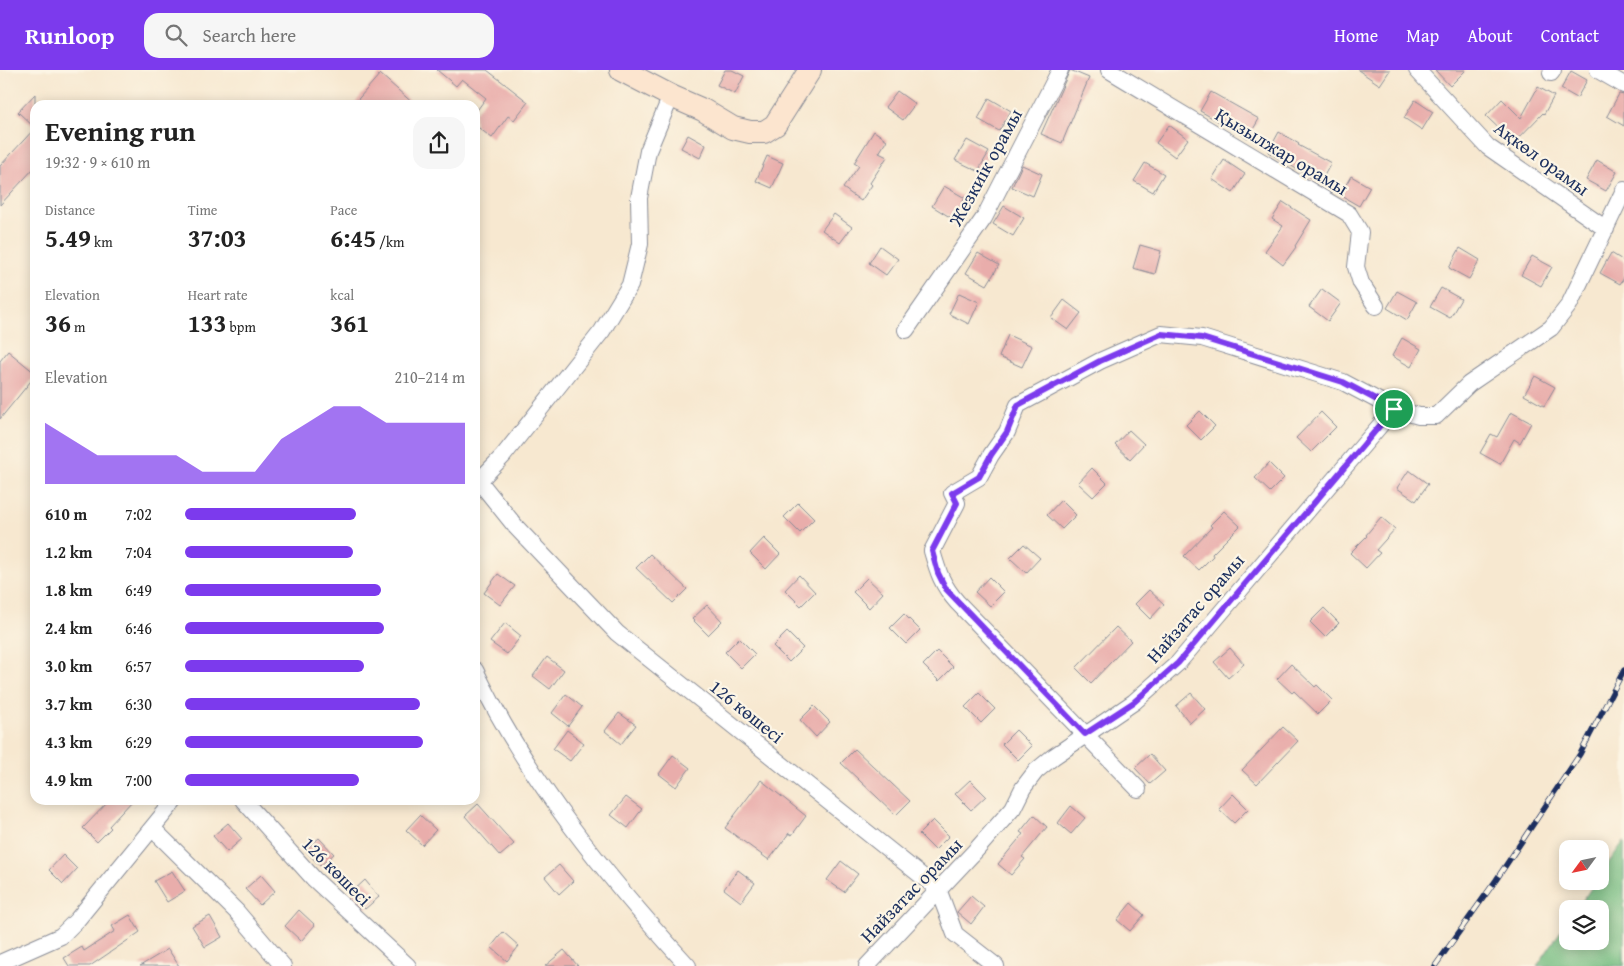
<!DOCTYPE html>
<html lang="en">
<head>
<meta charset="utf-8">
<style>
	body { margin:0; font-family:"Gentium Book Plus",serif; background:#f6f6f6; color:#222; height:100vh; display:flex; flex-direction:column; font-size:19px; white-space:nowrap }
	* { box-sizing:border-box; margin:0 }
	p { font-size:16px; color:#767676 }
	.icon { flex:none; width:28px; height:28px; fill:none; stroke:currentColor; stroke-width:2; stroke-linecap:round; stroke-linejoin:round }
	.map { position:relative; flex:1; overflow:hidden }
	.side { position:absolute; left:30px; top:30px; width:450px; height:705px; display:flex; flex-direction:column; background:#fff; border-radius:15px; box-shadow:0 2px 12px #0003 }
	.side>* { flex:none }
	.needle { width:32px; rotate:237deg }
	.tools { position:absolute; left:1559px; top:770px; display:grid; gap:10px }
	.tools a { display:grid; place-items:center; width:50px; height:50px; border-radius:10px; background:#fff; box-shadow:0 2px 12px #0003; font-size:25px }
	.pin { position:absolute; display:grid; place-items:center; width:42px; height:42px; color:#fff; margin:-21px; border:2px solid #fff; border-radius:50%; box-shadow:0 1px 5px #0007 }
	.round { display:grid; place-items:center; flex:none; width:52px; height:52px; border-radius:15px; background:#f6f6f6 }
	.head { display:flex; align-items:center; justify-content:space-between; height:85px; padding:0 15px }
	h1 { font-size:28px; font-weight:600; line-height:38px }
	.metrics { display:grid; grid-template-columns:repeat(3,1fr); gap:8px; height:85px; padding:5px 15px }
	.metrics div { display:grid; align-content:center }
	.metrics b { font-size:25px; font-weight:600 }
	.metrics small { font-size:14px; font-weight:400 }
	.metrics p { font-size:14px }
	.chart { height:140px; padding:10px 15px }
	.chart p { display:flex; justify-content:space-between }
	.chart svg { width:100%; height:90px; margin-top:5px; fill:#7c3aed; opacity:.7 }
	ul { padding:0 15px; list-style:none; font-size:16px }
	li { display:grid; grid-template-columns:80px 60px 1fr; align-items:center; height:38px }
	li i { height:12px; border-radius:6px; background:#7c3aed }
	header { display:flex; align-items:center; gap:30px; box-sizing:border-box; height:70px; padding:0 25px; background:#7c3aed; color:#fff }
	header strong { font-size:24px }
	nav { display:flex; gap:28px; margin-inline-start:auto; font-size:18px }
	.search { width:350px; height:45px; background:#f6f6f6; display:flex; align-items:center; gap:12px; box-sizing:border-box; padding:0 18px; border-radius:15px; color:#767676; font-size:19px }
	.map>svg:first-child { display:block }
</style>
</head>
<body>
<header>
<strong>Runloop</strong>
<div class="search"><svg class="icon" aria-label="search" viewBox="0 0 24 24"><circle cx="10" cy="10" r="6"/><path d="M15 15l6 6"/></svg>Search here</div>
<nav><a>Home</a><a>Map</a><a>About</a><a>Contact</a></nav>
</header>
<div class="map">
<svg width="1624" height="896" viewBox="0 0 1624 896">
	<rect width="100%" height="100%" fill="#fcf5e5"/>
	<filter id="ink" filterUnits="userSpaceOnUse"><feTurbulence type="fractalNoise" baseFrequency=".02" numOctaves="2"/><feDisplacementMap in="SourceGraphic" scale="10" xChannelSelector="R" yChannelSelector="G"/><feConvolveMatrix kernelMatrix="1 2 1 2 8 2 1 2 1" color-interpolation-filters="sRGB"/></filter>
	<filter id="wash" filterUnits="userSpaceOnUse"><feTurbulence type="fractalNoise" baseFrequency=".0096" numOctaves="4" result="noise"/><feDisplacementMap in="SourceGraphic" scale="20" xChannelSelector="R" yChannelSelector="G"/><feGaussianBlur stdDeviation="1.12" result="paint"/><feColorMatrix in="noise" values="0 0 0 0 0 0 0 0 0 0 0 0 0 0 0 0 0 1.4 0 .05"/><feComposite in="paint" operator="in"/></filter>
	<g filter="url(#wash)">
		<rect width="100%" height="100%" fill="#f7e8d0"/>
		<path fill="#78be83" stroke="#4a7670" d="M1624 771V896H1537L1567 852 1568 871H1600V839H1577L1596 811H1600V805Z"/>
		<g id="blocks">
			<path fill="#e9adab" d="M437 0H487L528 32 514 50 508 46 492 68 475 55V43L486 28 462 9 456 16Z
				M725 0H732L744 6 735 24 717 15Z
				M1070 0 1089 8 1062 73 1041 64Z
				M1358 0H1390L1380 15Z
				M1435 0H1466L1450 16Z
				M1571 1 1587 10 1577 28 1561 19Z
				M380 4 415 35H353Z
				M1538 17 1554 26 1544 44 1543 43 1514 73 1486 46 1502 29 1521 48Z
				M897 21 915 34 903 50 885 37Z
				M1211 22 1259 49 1248 68 1200 41Z
				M35 24V97L0 135V96L35 58 18 42Z
				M1619 24 1624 25V56L1607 46Z
				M989 28 1011 41 999 61 978 49Z
				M1415 30 1433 42 1422 60 1404 48Z
				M1169 55 1188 69 1175 87 1156 73Z
				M874 61 887 70 879 83 887 87 870 113 872 115 861 131 843 118 859 96 854 93Z
				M1279 62 1299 74 1298 75 1331 93 1320 113 1268 82Z
				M688 65 706 75 700 88 681 78Z
				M967 70 989 82 978 101 955 90Z
				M767 86 783 93 772 118 756 111Z
				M1224 90 1245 104 1233 123 1212 109Z
				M1597 90 1617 102 1606 121 1586 110Z
				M1145 93 1164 104 1153 122 1134 111Z
				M1022 95 1042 104 1033 126 1012 117Z
				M1351 106 1370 117 1359 136 1340 125Z
				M944 116 965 128 953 149 932 136Z
				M1283 132 1311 150 1295 176 1296 177 1283 195 1265 181 1283 156 1272 149Z
				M1004 136 1024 148 1013 166 993 154Z
				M834 144 852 157 840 173 822 160Z
				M1140 175 1161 181 1155 204 1133 198Z
				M880 176 898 189 886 205 869 193Z
				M1460 178 1480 190 1469 209 1449 198Z
				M978 183 999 195 987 215 966 203Z
				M1611 183 1624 191V208L1620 214 1600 203Z
				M1532 186 1552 197 1541 216 1521 205Z
				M1441 218 1461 229 1450 248 1430 237Z
				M1322 219 1341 233 1328 251 1309 237Z
				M1397 221 1417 232 1407 250 1387 238Z
				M959 223 979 232 969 254 949 244Z
				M1064 230 1081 243 1068 260 1051 248Z
				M1008 265 1032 276 1022 297 999 287Z
				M1402 268 1421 279 1411 297 1392 286Z
				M8 281 35 303V306L0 349V291Z
				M1535 306 1555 317 1544 336 1524 325Z
				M1200 341 1215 356 1201 370 1186 355Z
				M1321 342 1336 357 1311 382 1296 368Z
				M1511 342 1531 353 1520 373 1514 369 1500 394 1480 383 1491 364 1497 367Z
				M1129 360 1144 374 1130 389 1115 375Z
				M1269 393 1284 408 1270 422 1255 408Z
				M1092 398 1107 413 1093 427 1078 413Z
				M1409 400 1428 414 1416 431 1397 418Z
				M1061 430 1076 445 1062 459 1047 445Z
				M798 433 814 449 800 463 784 447Z
				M1224 441 1240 456 1212 484 1213 486 1199 500 1184 486 1212 457 1210 455Z
				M1381 447 1395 459 1376 480 1380 483 1366 498 1350 483 1367 466 1366 465Z
				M764 468 780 484 766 499 750 483Z
				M1024 474 1040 488 1026 503 1010 488Z
				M650 484 687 519 673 533 636 498Z
				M498 504 515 516 500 535 484 523Z
				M799 505 815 522 801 536 785 520Z
				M989 507 1004 522 990 536 975 522Z
				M867 508 883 523 869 538 853 522Z
				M1149 520 1164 534 1150 549 1135 534Z
				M707 535 722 551 708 565 692 549Z
				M1324 538 1339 553 1325 567 1310 552Z
				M904 544 920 560 906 574 890 558Z
				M505 553 521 566 507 584 490 572Z
				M1116 557 1131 571 1091 613 1076 598Z
				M787 562 803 578 789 592 773 576Z
				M739 568 755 584 741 598 725 582Z
				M1230 578 1244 594 1228 608 1214 592Z
				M937 581 953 597 939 611 923 595Z
				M547 587 564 600 550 619 533 606Z
				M1291 594 1315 617 1317 615 1332 630 1318 644 1294 621 1292 623 1277 609Z
				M979 623 995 639 981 653 965 637Z
				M1191 623 1205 639 1190 653 1176 636Z
				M566 624 582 637 568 656 552 643Z
				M814 636 830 652 816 667 800 650Z
				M619 643 636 655 621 674 605 661Z
				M1283 657 1298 671 1257 714 1242 700Z
				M567 660 584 673 570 691 553 679Z
				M1016 660 1032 676 1018 690 1002 674Z
				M855 679 910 731 896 745 841 693Z
				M1150 684 1165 701 1150 714 1135 698Z
				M673 685 690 698 676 717 659 704Z
				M761 710 806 746 792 765 789 763 769 790 725 758Z
				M970 710 986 726 971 740 955 724Z
				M1233 724 1248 739 1234 753 1219 739Z
				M626 727 642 739 628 758 611 745Z
				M110 730H133L109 756 111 758 97 772 83 758Z
				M478 734 514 774 500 786 465 746Z
				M1071 736 1085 748 1071 764 1058 753Z
				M420 745 436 760 422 775 406 760Z
				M1034 745 1047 757 1022 787 1025 789 1011 805 998 794 1023 764 1020 762Z
				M933 750 949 766 935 780 919 764Z
				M228 753 242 769 227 782 213 766Z
				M319 768 334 784 320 796 305 780Z
				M63 785 77 799 63 814 49 800Z
				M841 791 858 804 844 822 827 810Z
				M559 795 573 811 559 824 545 807Z
				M738 800 755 813 741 832 724 819Z
				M172 801 185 821 167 832 154 811Z
				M261 805 275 821 260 835 245 819Z
				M365 810 379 827 365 839 351 823Z
				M971 826 984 837 971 854 957 842Z
				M1131 833 1144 845 1130 861 1117 850Z
				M299 840 315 855 301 871 285 856Z
				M130 845 140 862 90 896H69L64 888 82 877 84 881 115 861 112 856Z
				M210 846 222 867 205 877 192 856Z
				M503 862 519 876 507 891 491 877Z
				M168 879 179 896H140Z
				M564 880 578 896H545Z"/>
		</g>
	</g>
	<g filter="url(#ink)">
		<use href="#blocks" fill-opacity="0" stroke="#898c97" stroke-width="1"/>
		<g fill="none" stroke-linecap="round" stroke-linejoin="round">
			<defs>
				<path id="minor" d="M1109 0 1349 144 1360 162 1356 197 1361 213 1376 236
					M1417 0 1488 77 1606 159
					M1598 0 1624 15
					M1551 3 1553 0
					M906 260 984 148 1060 0
					M479 411 503 386 602 261 630 215 640 174 639 128 648 81 671 26
					M475 414 479 411 516 457 617 563 938 819 955 864 996 896
					M475 600C528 710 606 806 688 896
					M1138 719 957 532C942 515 938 502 932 481L957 433 952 423 979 407 991 385 1007 362 1018 335 1100 291 1161 264 1202 268 1343 312 1394 339 1419 346H1436L1469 314 1551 258 1569 235 1624 120
					M243 730 314 809 408 896
					M152 758 237 842 283 896
					M0 893 61 866 77 850 175 730
					M867 896 977 779 1013 738 1023 718 1036 701 1053 687 1134 632 1178 593 1394 339"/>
				<path id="secondary" d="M621 0 671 26 703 40 733 58 750 62H764L775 55 810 0"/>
			</defs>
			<use href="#minor" stroke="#898c97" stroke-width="18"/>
			<use href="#secondary" stroke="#898c97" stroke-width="24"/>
			<use href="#minor" stroke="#fff" stroke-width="16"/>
			<use href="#secondary" stroke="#fce5cf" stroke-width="22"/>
			<defs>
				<path id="rail" d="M1435 896 1496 810 1580 684 1624 600"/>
			</defs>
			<use href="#rail" stroke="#1b2f5e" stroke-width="5.5"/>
			<use href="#rail" stroke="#fcf5e5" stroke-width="4" stroke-dasharray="11" stroke-linecap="butt"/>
		</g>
	</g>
	<g fill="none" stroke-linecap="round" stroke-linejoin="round" filter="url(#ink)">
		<defs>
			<path id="route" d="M1161 264 1202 268 1343 312 1394 339 1178 593 1134 632 1085 664 946 519 938 503 932 481 957 433 952 423 979 407 991 385 1007 362 1018 335 1100 291Z"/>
		</defs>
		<use href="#route" stroke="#fff" stroke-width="10"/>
		<use href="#route" stroke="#7c3aed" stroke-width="6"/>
	</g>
	<g text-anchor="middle" stroke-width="4.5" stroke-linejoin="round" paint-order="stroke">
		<g font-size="19" fill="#1b2f5e" stroke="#fcf5e5">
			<text transform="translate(1282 81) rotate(31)" y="7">Қызылжар орамы</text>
			<text transform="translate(1542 88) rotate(36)" y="7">Ақкөл орамы</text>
			<text transform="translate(985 97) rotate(-61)" y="7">Жезкиік орамы</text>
			<text transform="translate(1195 538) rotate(-49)" y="7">Найзатас орамы</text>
			<text transform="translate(747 641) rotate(39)" y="7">126 көшесі</text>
			<text transform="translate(337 801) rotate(45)" y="7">126 көшесі</text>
			<text transform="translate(911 820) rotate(-46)" y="7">Найзатас орамы</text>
		</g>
	</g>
</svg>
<div class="tools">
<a><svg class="needle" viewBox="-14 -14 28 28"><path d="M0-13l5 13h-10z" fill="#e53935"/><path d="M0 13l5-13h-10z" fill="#767676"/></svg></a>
<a><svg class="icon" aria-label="layers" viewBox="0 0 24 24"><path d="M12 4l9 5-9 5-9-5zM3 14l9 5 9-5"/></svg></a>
</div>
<div class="pin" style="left:1394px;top:339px;background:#1e9e55"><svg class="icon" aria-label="arrive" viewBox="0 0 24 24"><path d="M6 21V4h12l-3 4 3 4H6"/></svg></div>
<section class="side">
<div class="head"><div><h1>Evening run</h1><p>19:32 · 9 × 610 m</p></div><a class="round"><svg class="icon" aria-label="share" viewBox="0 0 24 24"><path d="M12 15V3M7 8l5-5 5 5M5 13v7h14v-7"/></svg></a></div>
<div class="metrics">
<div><p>Distance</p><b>5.49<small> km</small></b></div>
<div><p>Time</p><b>37:03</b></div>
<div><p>Pace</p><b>6:45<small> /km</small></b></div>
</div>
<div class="metrics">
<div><p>Elevation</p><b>36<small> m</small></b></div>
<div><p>Heart rate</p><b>133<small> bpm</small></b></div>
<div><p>kcal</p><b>361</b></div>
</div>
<div class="chart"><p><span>Elevation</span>210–214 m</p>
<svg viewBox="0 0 160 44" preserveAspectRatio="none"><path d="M0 44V14L10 22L20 30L30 30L40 30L50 30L60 38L70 38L80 38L90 22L100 14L110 6L120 6L130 14L140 14L150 14L160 14V44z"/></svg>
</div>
<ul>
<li><b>610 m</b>7:02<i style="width:61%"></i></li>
<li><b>1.2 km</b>7:04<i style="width:60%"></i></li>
<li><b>1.8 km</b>6:49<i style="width:70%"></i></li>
<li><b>2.4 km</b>6:46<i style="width:71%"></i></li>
<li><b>3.0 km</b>6:57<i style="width:64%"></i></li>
<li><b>3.7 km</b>6:30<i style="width:84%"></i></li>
<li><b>4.3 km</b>6:29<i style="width:85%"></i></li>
<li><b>4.9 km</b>7:00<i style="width:62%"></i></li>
</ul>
</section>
</div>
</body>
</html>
